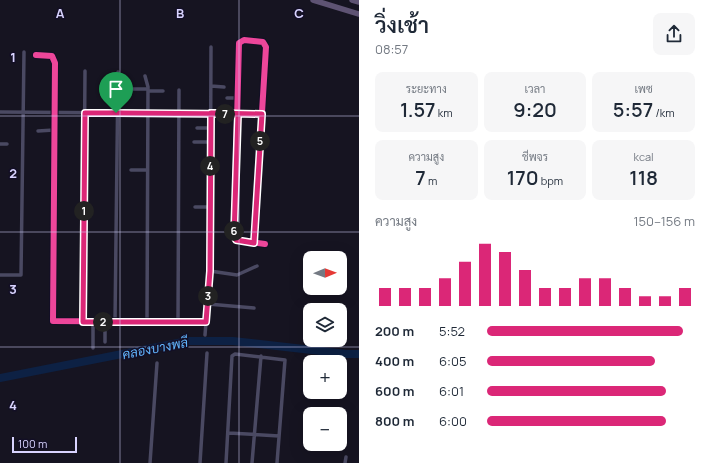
<!DOCTYPE html>
<html lang="th">
<head>
<meta charset="utf-8">
<style>
	body { margin:0; font-family:Manrope,Sarabun,sans-serif; background:#f6f6f7; color:#1f2937; height:100vh; display:flex; flex-direction:column; font-size:15px; white-space:nowrap }
	* { box-sizing:border-box; margin:0 }
	p { font-size:13px; color:#747a83 }
	.icon { flex:none; width:22px; height:22px; fill:none; stroke:currentColor; stroke-width:2; stroke-linecap:round; stroke-linejoin:round }
	.map { position:relative; flex:1; overflow:hidden }
	.side { display:flex; flex-direction:column; background:#fff; width:352px }
	.side>* { flex:none }
	.needle { width:26px; rotate:89deg }
	.controls { position:absolute; left:303px; top:251px; display:grid; gap:8px }
	.controls a { display:grid; place-items:center; width:44px; height:44px; border-radius:8px; background:#fff; box-shadow:0 4px 16px #0002; font-size:20px }
	.scale { position:absolute; left:12px; bottom:10px; width:65px; box-sizing:border-box; padding-left:4px; border:2px solid #d9d4ff; border-top:0; font-size:11px; line-height:14px; white-space:nowrap; color:#d9d4ff; -webkit-text-stroke:3px #130f26; paint-order:stroke }
	.pin { position:absolute; display:grid; place-items:center; width:34px; height:34px; color:#fff; margin:-41px -17px; border-radius:50% 50% 50% 0; rotate:-45deg; box-shadow:0 0 4px #0007 }
	.pin .icon { rotate:45deg }
	.km { position:absolute; width:20px; height:20px; margin:-10px; border-radius:50%; background:#222; color:#fff; font-size:11px; line-height:20px; text-align:center }
	.round { display:grid; place-items:center; flex:none; width:42px; height:42px; border-radius:8px; background:#f6f6f7 }
	.summary { display:flex; align-items:center; justify-content:space-between; height:68px; padding:0 16px }
	h1 { font-size:22px; font-weight:600; line-height:30px }
	.figures { display:grid; grid-template-columns:repeat(3,1fr); gap:6px; height:68px; padding:4px 16px }
	.figures div { display:grid; align-content:center; border-radius:8px; background:#f6f6f7; text-align:center }
	.figures b { font-size:20px; font-weight:600 }
	.figures small { font-size:11px; font-weight:400 }
	.figures p { font-size:11px }
	.chart { height:112px; padding:8px 16px }
	.chart p { display:flex; justify-content:space-between }
	.chart svg { width:100%; height:72px; margin-top:4px; stroke:#db2777; stroke-width:6 }
	ul { padding:0 16px; list-style:none; font-size:13px }
	li { display:grid; grid-template-columns:64px 48px 1fr; align-items:center; height:30px }
	li i { height:10px; border-radius:5px; background:#db2777 }
	main { display:flex; flex:1; min-height:0 }
	.map>svg:first-child { display:block }
</style>
</head>
<body>
<main>
<div class="map">
<svg width="359" height="463" viewBox="0 0 359 463">
	<rect width="100%" height="100%" fill="#161421"/>
	<g fill="none" stroke-linecap="round" stroke-linejoin="round">
		<path stroke="#0d2144" stroke-width="8" d="M0 378 188 341H233L347 354H359"/>
		<path stroke="#4a4962" stroke-width="3.5" d="M36 55 52 56 55 63 53 321 206 322
			M145 76 148 87 147 322
			M211 86 224 87
			M133 89H148
			M148 91H163
			M227 98H238
			M0 112 262 114
			M197 128H211
			M38 131 54 130
			M194 142H210
			M0 144H7
			M131 170H147
			M195 207H210
			M254 243 266 47 263 42 244 40 239 43 234 236 236 240 265 244
			M210 271 237 275 257 266
			M0 275H21L24 52
			M208 304 254 308
			M83 322 85 71
			M115 322 118 72
			M178 322 179 90
			M205 335 210 271 211 47
			M105 342V322
			M93 348V322
			M229 433 279 436
			M150 463 157 363
			M200 463 207 353
			M226 463 232 356 235 354 285 360 277 463
			M252 463 261 356
			M345 463 346 457"/>
		<path stroke="#5e5373" stroke-width="5.5" d="M313 0 359 14
			M352 0 359 2"/>
		<defs>
			<path id="cycleway" d="M36 55 52 56 55 63 53 321 206 322
				M254 243 266 47 263 42 244 40 239 43 234 236 236 240 265 244"/>
		</defs>
		<use href="#cycleway" stroke="#130f26" stroke-width="8"/>
		<use href="#cycleway" stroke="#ed469a" stroke-width="6"/>
	</g>
	<g fill="none" stroke-linecap="round" stroke-linejoin="round">
		<defs>
			<path id="route" d="M116 113H85L83 322H206L210 271 211 113 262 114 254 243 236 240 234 236 238 114 116 113"/>
		</defs>
		<use href="#route" stroke="#fff" stroke-width="8"/>
		<use href="#route" stroke="#db2777" stroke-width="5"/>
	</g>
	<path fill="none" stroke="#d9d4ff" stroke-width="1" stroke-opacity="0.55" d="M120 0V463M239 0V463M0 116H359M0 232H359M0 347H359"/>
	<g text-anchor="middle" stroke-width="3" stroke-linejoin="round" paint-order="stroke">
		<g font-size="13" font-style="italic" fill="#62b6ff" stroke="#130f26">
			<text transform="translate(155 348) rotate(-11)" y="5">คลองบางพลี</text>
		</g>
	</g>
	<g font-size="13" text-anchor="middle" font-weight="bold" fill="#d9d4ff" stroke="#130f26" stroke-width="3" stroke-linejoin="round" paint-order="stroke">
		<text x="60" y="18">A</text>
		<text x="180" y="18">B</text>
		<text x="299" y="18">C</text>
		<text x="13" y="62">1</text>
		<text x="13" y="178">2</text>
		<text x="13" y="294">3</text>
		<text x="13" y="410">4</text>
	</g>
</svg>
<div class="controls">
<a><svg class="needle" viewBox="-14 -14 28 28"><path d="M0-13l5 13h-10z" fill="#e53935"/><path d="M0 13l5-13h-10z" fill="#747a83"/></svg></a>
<a><svg class="icon" aria-label="layers" viewBox="0 0 24 24"><path d="M12 4l9 5-9 5-9-5zM3 14l9 5 9-5"/></svg></a>
<a>+</a>
<a>−</a>
</div>
<div class="scale">100 m</div>
<div class="pin" style="left:116px;top:113px;background:#1e9e55"><svg class="icon" aria-label="arrive" viewBox="0 0 24 24"><path d="M6 21V4h12l-3 4 3 4H6"/></svg></div>
<b class="km" style="left:84px;top:211px">1</b>
<b class="km" style="left:103px;top:322px">2</b>
<b class="km" style="left:208px;top:296px">3</b>
<b class="km" style="left:210px;top:166px">4</b>
<b class="km" style="left:260px;top:141px">5</b>
<b class="km" style="left:234px;top:231px">6</b>
<b class="km" style="left:225px;top:114px">7</b>
</div>
<section class="side">
<div class="summary"><div><h1>วิ่งเช้า</h1><p>08:57</p></div><a class="round"><svg class="icon" aria-label="share" viewBox="0 0 24 24"><path d="M12 15V3M7 8l5-5 5 5M5 13v7h14v-7"/></svg></a></div>
<div class="figures">
<div><p>ระยะทาง</p><b>1.57<small> km</small></b></div>
<div><p>เวลา</p><b>9:20</b></div>
<div><p>เพซ</p><b>5:57<small> /km</small></b></div>
</div>
<div class="figures">
<div><p>ความสูง</p><b>7<small> m</small></b></div>
<div><p>ชีพจร</p><b>170<small> bpm</small></b></div>
<div><p>kcal</p><b>118</b></div>
</div>
<div class="chart"><p><span>ความสูง</span>150–156 m</p>
<svg viewBox="0 0 160 44" preserveAspectRatio="none"><path d="M5 44V33M15 44V33M25 44V33M35 44V27M45 44V17M55 44V6M65 44V11M75 44V22M85 44V33M95 44V33M105 44V27M115 44V27M125 44V33M135 44V38M145 44V38M155 44V33"/></svg>
</div>
<ul>
<li><b>200 m</b>5:52<i style="width:94%"></i></li>
<li><b>400 m</b>6:05<i style="width:81%"></i></li>
<li><b>600 m</b>6:01<i style="width:86%"></i></li>
<li><b>800 m</b>6:00<i style="width:86%"></i></li>
</ul>
</section>
</main>
</body>
</html>
